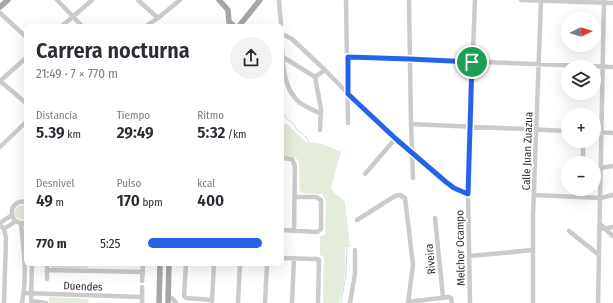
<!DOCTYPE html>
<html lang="es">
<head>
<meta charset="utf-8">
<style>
	body { margin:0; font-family:"Fira Sans Condensed",sans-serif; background:#f2f2f3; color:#2b2b33; height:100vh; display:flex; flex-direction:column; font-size:15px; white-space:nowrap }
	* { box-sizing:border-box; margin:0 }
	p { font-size:13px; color:#7c7c81 }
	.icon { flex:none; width:22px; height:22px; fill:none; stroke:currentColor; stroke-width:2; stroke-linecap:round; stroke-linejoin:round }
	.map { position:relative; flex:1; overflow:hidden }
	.drawer { position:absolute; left:24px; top:24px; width:260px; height:242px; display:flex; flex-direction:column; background:#fff; border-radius:6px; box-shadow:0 4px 16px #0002 }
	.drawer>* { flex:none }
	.needle { width:26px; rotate:85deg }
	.fabs { position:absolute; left:561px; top:12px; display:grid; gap:8px }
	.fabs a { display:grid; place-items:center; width:40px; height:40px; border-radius:50%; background:#fff; box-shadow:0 4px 16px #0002; font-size:20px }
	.pin { position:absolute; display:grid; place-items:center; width:34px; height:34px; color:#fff; margin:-17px; border:2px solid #fff; border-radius:50%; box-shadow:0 1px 4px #0007 }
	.round { display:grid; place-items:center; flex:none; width:42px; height:42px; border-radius:21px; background:#f2f2f3 }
	.summary { display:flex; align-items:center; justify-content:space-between; height:68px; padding:0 12px }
	h1 { font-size:22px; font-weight:600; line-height:30px }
	.stats { display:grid; grid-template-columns:repeat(3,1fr); gap:6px; height:68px; padding:4px 12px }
	.stats div { display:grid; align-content:center }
	.stats b { font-size:17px; font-weight:600 }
	.stats small { font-size:11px; font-weight:400 }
	.stats p { font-size:11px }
	ul { padding:0 12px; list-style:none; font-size:13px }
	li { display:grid; grid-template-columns:64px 48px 1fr; align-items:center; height:30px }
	li i { height:10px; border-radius:5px; background:#2563eb }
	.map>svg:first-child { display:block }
</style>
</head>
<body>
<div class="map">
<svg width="613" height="303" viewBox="0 0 613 303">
	<rect width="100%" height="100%" fill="#fff"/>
	<path fill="#e4ecdc" d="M287 124 306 142 323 144 341 152 331 187C333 195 341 195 345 202L350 247H345C346 266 345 285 339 303H323L324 260 323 256 320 255V236L325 235 326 201 322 194 303 193 300 191 299 165 298 160 292 156H282V125Z
		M23 205 26 206V219L23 220 16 217 14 212 18 206Z
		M51 264H88V268H51Z
		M49 297 89 299 88 303H49Z"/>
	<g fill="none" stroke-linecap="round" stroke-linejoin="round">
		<path stroke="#c9dceb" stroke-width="1" d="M282 111 287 119 292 122 297 130 306 137 309 142
			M341 303 346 275 347 247"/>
		<path stroke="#cbcbcb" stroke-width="4.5" d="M57 0 82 26
			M138 0 158 18
			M279 0 281 26
			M346 0 348 123
			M409 0 411 124 413 178
			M521 0 613 3
			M0 13 26 37
			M62 26 92 0
			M146 26 158 18 180 0
			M282 34 292 39 325 70 364 110 446 182 454 188 468 194
			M282 46C283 65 283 88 299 102 305 107 314 110 321 114
			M283 57 315 77 325 70
			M348 57 613 67
			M315 77 321 109 320 130
			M0 81 26 58
			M0 81 26 103
			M411 124 568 131
			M594 132 613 133
			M583 141V161
			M0 147 26 122
			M282 158 292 159 295 166 294 230
			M601 168 613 166
			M365 174 395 139
			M534 195 601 198 613 195
			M26 202C8 198 6 226 26 223
			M435 218 443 297
			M357 220 395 196 400 195 405 198 413 265 408 303
			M0 223 12 215
			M21 224C24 250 27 277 22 303
			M600 224 613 236
			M0 225 4 229 6 238 4 303
			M4 229 16 221
			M604 229 613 227
			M282 230 317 232 321 229V200L316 197H295
			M569 231 599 255
			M470 256 533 250
			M282 258 316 259 319 260 318 303
			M186 264 184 296 186 298 212 300
			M47 270 143 272
			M47 279V264
			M142 281 143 264
			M24 293 142 297
			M168 298H172L176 303
			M31 301 46 303
			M212 301 214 264
			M408 302 449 297 451 298 452 303
			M31 303 32 264
			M142 303V287
			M238 303 240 264
			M265 303 267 264
			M292 303 294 258
			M350 303 355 274V250
			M470 303 468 194 470 126 475 0
			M533 303V215L541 0
			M598 303 604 0"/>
		<path stroke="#a6a6a6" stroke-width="5.5" d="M219 0 228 10 229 22
			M0 7 8 0
			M229 22 234 26
			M239 26 260 0
			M159 303 160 264
			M168 303 169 264"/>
	</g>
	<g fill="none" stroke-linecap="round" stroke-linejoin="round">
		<defs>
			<path id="route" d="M348 57 409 59 472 62 468 194 454 188 446 182 396 139 348 94Z"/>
		</defs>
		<use href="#route" stroke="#fff" stroke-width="8"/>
		<use href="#route" stroke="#2563eb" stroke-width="5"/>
	</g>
	<g text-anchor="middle" stroke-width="4" stroke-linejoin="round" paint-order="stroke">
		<g font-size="11" fill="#2e2e2e" stroke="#fff">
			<text transform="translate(527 151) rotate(-88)" y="4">Calle Juan Zuazua</text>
			<text transform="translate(460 248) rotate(-91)" y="4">Melchor Ocampo</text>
			<text transform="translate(430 259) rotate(-95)" y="4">Riveira</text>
			<text transform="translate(83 286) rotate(2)" y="4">Duendes</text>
		</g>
	</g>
</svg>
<div class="fabs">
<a><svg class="needle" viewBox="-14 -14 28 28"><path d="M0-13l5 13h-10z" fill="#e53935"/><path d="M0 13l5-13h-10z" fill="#7c7c81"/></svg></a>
<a><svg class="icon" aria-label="layers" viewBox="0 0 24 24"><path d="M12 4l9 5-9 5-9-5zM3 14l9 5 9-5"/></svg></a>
<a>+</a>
<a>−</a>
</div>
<div class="pin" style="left:472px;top:62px;background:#1e9e55"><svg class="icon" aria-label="arrive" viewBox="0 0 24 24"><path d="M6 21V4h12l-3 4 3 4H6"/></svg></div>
<section class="drawer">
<div class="summary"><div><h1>Carrera nocturna</h1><p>21:49 · 7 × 770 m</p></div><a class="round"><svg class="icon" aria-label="share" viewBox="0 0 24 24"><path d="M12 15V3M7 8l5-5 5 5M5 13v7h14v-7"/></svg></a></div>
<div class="stats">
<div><p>Distancia</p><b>5.39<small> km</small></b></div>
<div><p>Tiempo</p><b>29:49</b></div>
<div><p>Ritmo</p><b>5:32<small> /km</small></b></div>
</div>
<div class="stats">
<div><p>Desnivel</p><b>49<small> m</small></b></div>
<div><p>Pulso</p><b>170<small> bpm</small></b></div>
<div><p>kcal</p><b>400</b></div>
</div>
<ul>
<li><b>770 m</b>5:25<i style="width:92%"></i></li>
</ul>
</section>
</div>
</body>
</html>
